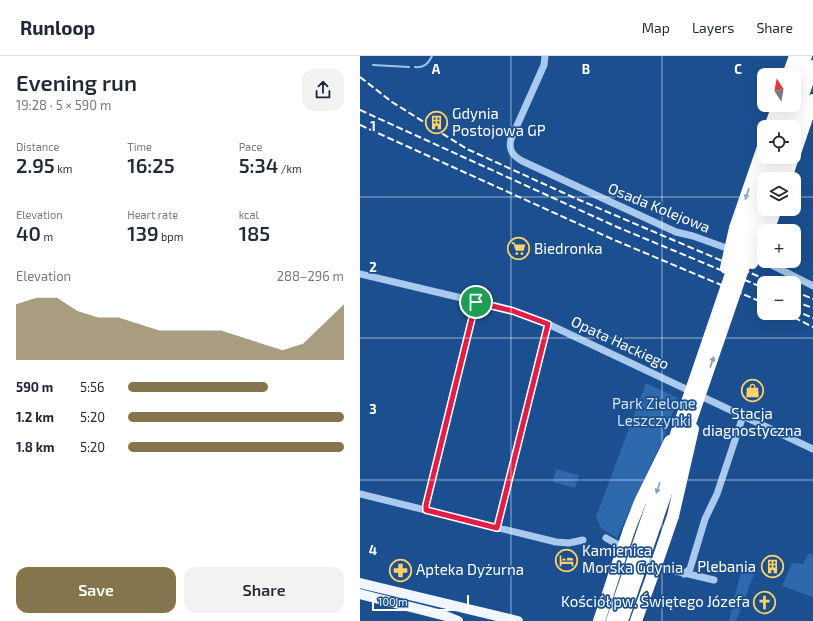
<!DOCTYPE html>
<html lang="en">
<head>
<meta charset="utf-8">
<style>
	body { margin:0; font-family:"Exo 2",sans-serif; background:#f2f2f3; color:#1f2937; height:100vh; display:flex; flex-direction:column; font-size:15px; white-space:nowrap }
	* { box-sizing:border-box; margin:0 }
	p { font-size:13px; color:#747a83 }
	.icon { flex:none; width:22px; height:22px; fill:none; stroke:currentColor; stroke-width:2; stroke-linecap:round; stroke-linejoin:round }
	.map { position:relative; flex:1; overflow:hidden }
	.panel { display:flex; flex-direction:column; background:#fff; width:360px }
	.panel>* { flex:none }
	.needle { width:26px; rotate:349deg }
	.fabs { position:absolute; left:397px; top:12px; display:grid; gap:8px }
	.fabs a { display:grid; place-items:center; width:44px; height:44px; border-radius:8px; background:#fff; box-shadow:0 4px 16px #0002; font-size:20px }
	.scale { position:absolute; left:12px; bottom:10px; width:97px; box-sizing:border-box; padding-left:4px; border:2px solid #fff; border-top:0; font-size:11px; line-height:14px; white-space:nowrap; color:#fff; -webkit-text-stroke:3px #1b4f8f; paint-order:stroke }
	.pin { position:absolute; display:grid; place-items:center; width:34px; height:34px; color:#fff; margin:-17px; border:2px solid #fff; border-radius:50%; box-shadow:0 1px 4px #0007 }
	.round { display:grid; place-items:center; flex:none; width:42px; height:42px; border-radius:12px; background:#f2f2f3 }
	.head { display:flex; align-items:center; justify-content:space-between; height:68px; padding:0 16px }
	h1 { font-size:22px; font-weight:600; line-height:30px }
	.stats { display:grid; grid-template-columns:repeat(3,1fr); gap:6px; height:68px; padding:4px 16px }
	.stats div { display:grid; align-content:center }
	.stats b { font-size:20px; font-weight:600 }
	.stats small { font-size:11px; font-weight:400 }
	.stats p { font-size:11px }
	.chart { height:112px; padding:8px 16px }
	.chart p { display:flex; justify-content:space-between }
	.chart svg { width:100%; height:72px; margin-top:4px; fill:#84754c; opacity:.7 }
	.primary-button { display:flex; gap:8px; margin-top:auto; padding:8px 16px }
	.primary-button a { flex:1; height:46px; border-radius:12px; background:#84754c; color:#fff; font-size:16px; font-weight:600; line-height:46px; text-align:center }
	.primary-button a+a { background:#f2f2f3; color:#1f2937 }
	ul { padding:0 16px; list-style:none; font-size:13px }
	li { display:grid; grid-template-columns:64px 48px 1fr; align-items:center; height:30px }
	li i { height:10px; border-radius:5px; background:#84754c }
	header { display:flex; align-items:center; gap:24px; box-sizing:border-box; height:56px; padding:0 20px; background:#fff; border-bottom:1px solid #e0e1e3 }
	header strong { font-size:19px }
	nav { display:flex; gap:22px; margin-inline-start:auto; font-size:14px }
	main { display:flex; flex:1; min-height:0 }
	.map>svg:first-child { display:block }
</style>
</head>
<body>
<header>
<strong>Runloop</strong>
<nav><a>Map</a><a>Layers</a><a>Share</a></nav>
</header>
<main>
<section class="panel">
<div class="head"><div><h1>Evening run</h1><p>19:28 · 5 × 590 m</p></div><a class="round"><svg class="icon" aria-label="share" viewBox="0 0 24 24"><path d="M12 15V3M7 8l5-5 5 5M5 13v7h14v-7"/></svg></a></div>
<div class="stats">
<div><p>Distance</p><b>2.95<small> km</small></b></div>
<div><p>Time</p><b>16:25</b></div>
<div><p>Pace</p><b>5:34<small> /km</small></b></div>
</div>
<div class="stats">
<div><p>Elevation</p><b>40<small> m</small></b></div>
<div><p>Heart rate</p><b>139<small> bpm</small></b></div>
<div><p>kcal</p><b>185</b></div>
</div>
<div class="chart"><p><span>Elevation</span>288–296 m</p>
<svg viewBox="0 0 160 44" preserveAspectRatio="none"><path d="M0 44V10L10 6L20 6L30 14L40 18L50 18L60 22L70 26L80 26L90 26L100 26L110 30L120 34L130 38L140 34L150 22L160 10V44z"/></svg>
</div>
<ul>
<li><b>590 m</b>5:56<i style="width:65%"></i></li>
<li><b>1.2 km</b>5:20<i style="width:100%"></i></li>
<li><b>1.8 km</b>5:20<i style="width:100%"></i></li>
</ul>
<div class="primary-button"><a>Save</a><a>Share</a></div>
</section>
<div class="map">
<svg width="453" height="565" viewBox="0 0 453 565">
	<rect width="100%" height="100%" fill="#1b4f8f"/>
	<path fill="#2e69ad" d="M286 327 318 342 306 376 257 482 241 472 236 461Z
		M196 413 219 419 215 432 193 426Z
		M449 497 453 499V541L422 530 432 507 443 508Z
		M381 515 394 518 376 565H369Z"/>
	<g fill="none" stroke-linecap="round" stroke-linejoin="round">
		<path stroke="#9cc4f0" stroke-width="2" d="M13 9 49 11
			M55 11C64 12 68 8 72 0"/>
		<path stroke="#a9c9ee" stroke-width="7" d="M185 0 184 9 151 83C148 94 153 100 162 105L316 176 333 180 372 194
			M392 201 402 204 453 230
			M0 218 148 253 188 268 453 393
			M0 438 196 486 209 487 223 484
			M66 454V449L116 245
			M137 472 188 268
			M246 482 269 495 307 513 354 524
			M324 518 330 513 345 463 357 438 383 360"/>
		<path stroke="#f0f6ff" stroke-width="10" d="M0 527 158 565
			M0 538 86 560 98 565"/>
		<path stroke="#fff" stroke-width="12" d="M428 19 435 0
			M434 34 446 0
			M410 71 418 49
			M421 71 429 49
			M434 100 453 44
			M414 123 422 101
			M426 123 433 101
			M375 172 404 88
			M408 175 416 153
			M313 460 333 373
			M269 474 280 446 310 385
			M239 565 256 513
			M276 565 293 518"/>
		<path stroke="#fff" stroke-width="2" stroke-dasharray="7 3" stroke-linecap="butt" d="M0 21 32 46 107 93 217 143 414 227
			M0 54 257 171 404 232
			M0 69 252 183 404 247
			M434 235 453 243
			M434 245 453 252
			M434 254 453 262
			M425 257 453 271"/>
		<path stroke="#fff" stroke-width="12" d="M432 71 453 10
			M392 207 404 183
			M366 212 375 172
			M256 513 269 474
			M293 518 313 460
			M252 565 411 101
			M262 565 404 152"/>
	</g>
	<defs><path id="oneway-solid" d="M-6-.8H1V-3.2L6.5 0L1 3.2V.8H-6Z"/></defs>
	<g fill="#829ec1">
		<use href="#oneway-solid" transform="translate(387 138) rotate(109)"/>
		<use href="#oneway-solid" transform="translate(352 306) rotate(-72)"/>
		<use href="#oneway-solid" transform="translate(298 432) rotate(109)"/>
	</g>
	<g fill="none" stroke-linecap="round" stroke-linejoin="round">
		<defs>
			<path id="route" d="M116 246 153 255 188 268 137 472 66 454V449Z"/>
		</defs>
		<use href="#route" stroke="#fff" stroke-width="8"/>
		<use href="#route" stroke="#e11d48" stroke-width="5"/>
	</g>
	<path fill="none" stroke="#fff" stroke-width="1" stroke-opacity="0.55" d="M151 0V565M302 0V565M0 141H404M434 141H453M0 282H453M0 424H453"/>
	<defs>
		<symbol id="building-ring" viewBox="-11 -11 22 22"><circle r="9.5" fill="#1b4f8f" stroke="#ffd166" stroke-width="1.5"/><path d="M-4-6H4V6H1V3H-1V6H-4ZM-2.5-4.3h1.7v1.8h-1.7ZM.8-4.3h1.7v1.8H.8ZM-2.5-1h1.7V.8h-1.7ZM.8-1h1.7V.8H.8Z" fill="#ffd166"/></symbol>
		<symbol id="supermarket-ring" viewBox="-11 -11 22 22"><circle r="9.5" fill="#1b4f8f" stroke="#ffd166" stroke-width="1.5"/><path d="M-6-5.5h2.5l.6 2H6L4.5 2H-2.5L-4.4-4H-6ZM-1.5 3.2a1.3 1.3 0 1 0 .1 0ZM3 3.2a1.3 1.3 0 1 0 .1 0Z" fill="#ffd166"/></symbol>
		<symbol id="shop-ring" viewBox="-11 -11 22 22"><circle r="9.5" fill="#1b4f8f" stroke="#ffd166" stroke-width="1.5"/><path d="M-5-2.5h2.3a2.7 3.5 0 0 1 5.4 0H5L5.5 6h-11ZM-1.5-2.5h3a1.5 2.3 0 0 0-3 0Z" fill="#ffd166"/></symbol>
		<symbol id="hotel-ring" viewBox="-11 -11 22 22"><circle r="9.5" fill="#1b4f8f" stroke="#ffd166" stroke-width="1.5"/><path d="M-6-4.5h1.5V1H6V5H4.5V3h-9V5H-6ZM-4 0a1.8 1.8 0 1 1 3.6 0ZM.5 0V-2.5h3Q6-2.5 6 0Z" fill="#ffd166"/></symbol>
		<symbol id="pharmacy-ring" viewBox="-11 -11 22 22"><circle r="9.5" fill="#1b4f8f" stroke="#ffd166" stroke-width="1.5"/><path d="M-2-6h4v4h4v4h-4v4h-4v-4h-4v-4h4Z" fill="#ffd166"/></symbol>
		<symbol id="church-ring" viewBox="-11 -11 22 22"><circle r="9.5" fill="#1b4f8f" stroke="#ffd166" stroke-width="1.5"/><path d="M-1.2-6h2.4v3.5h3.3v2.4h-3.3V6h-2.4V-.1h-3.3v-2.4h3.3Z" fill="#ffd166"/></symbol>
	</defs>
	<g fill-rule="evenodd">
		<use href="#building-ring" x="64" y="54" width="25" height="25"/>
		<use href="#supermarket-ring" x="146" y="180" width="25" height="25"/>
		<use href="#shop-ring" x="380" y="322" width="25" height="25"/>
		<use href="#hotel-ring" x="194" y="492" width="25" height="25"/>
		<use href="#building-ring" x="400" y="498" width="25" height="25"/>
		<use href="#pharmacy-ring" x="28" y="502" width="25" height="25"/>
		<use href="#church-ring" x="392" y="534" width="25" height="25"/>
	</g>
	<g text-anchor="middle" stroke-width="3.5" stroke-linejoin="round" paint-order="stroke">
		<g font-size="15" fill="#fff" stroke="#1b4f8f" text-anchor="start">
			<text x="92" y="63">Gdynia<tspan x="92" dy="17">Postojowa GP</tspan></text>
			<text x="174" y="198">Biedronka</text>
			<text x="392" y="363" text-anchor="middle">Stacja<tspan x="392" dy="17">diagnostyczna</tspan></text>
			<text x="222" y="500">Kamienica<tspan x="222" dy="17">Morska Gdynia</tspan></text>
			<text x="396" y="516" text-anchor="end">Plebania</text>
			<text x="56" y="519">Apteka Dyżurna</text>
			<text x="390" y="551" text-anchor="end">Kościół pw. Świętego Józefa</text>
		</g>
		<g font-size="15" fill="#fff" stroke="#1b4f8f">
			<text transform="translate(299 152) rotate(22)" y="5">Osada Kolejowa</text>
			<text transform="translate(260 287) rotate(25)" y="5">Opata Hackiego</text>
		</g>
		<g font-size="15" fill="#cfe3fa" stroke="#1b4f8f">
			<text x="294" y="353">Park Zielone<tspan x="294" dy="17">Leszczynki</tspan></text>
		</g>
	</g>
	<g font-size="13" text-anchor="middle" font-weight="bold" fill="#fff" stroke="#1b4f8f" stroke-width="3.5" stroke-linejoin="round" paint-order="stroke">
		<text x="76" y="18">A</text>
		<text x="226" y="18">B</text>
		<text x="378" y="18">C</text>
		<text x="13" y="75">1</text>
		<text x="13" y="216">2</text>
		<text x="13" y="358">3</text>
		<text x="13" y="499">4</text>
	</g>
</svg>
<div class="fabs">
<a><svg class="needle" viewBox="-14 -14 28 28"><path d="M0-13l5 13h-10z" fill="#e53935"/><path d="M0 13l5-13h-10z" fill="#747a83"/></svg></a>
<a><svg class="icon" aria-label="locate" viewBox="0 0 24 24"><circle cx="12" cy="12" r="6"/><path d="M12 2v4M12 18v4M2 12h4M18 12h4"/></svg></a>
<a><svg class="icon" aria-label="layers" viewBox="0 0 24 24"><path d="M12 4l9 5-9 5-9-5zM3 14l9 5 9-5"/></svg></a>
<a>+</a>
<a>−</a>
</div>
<div class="scale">100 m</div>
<div class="pin" style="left:116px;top:246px;background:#1e9e55"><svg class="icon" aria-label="arrive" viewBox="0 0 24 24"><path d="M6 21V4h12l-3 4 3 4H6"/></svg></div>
</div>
</main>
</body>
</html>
